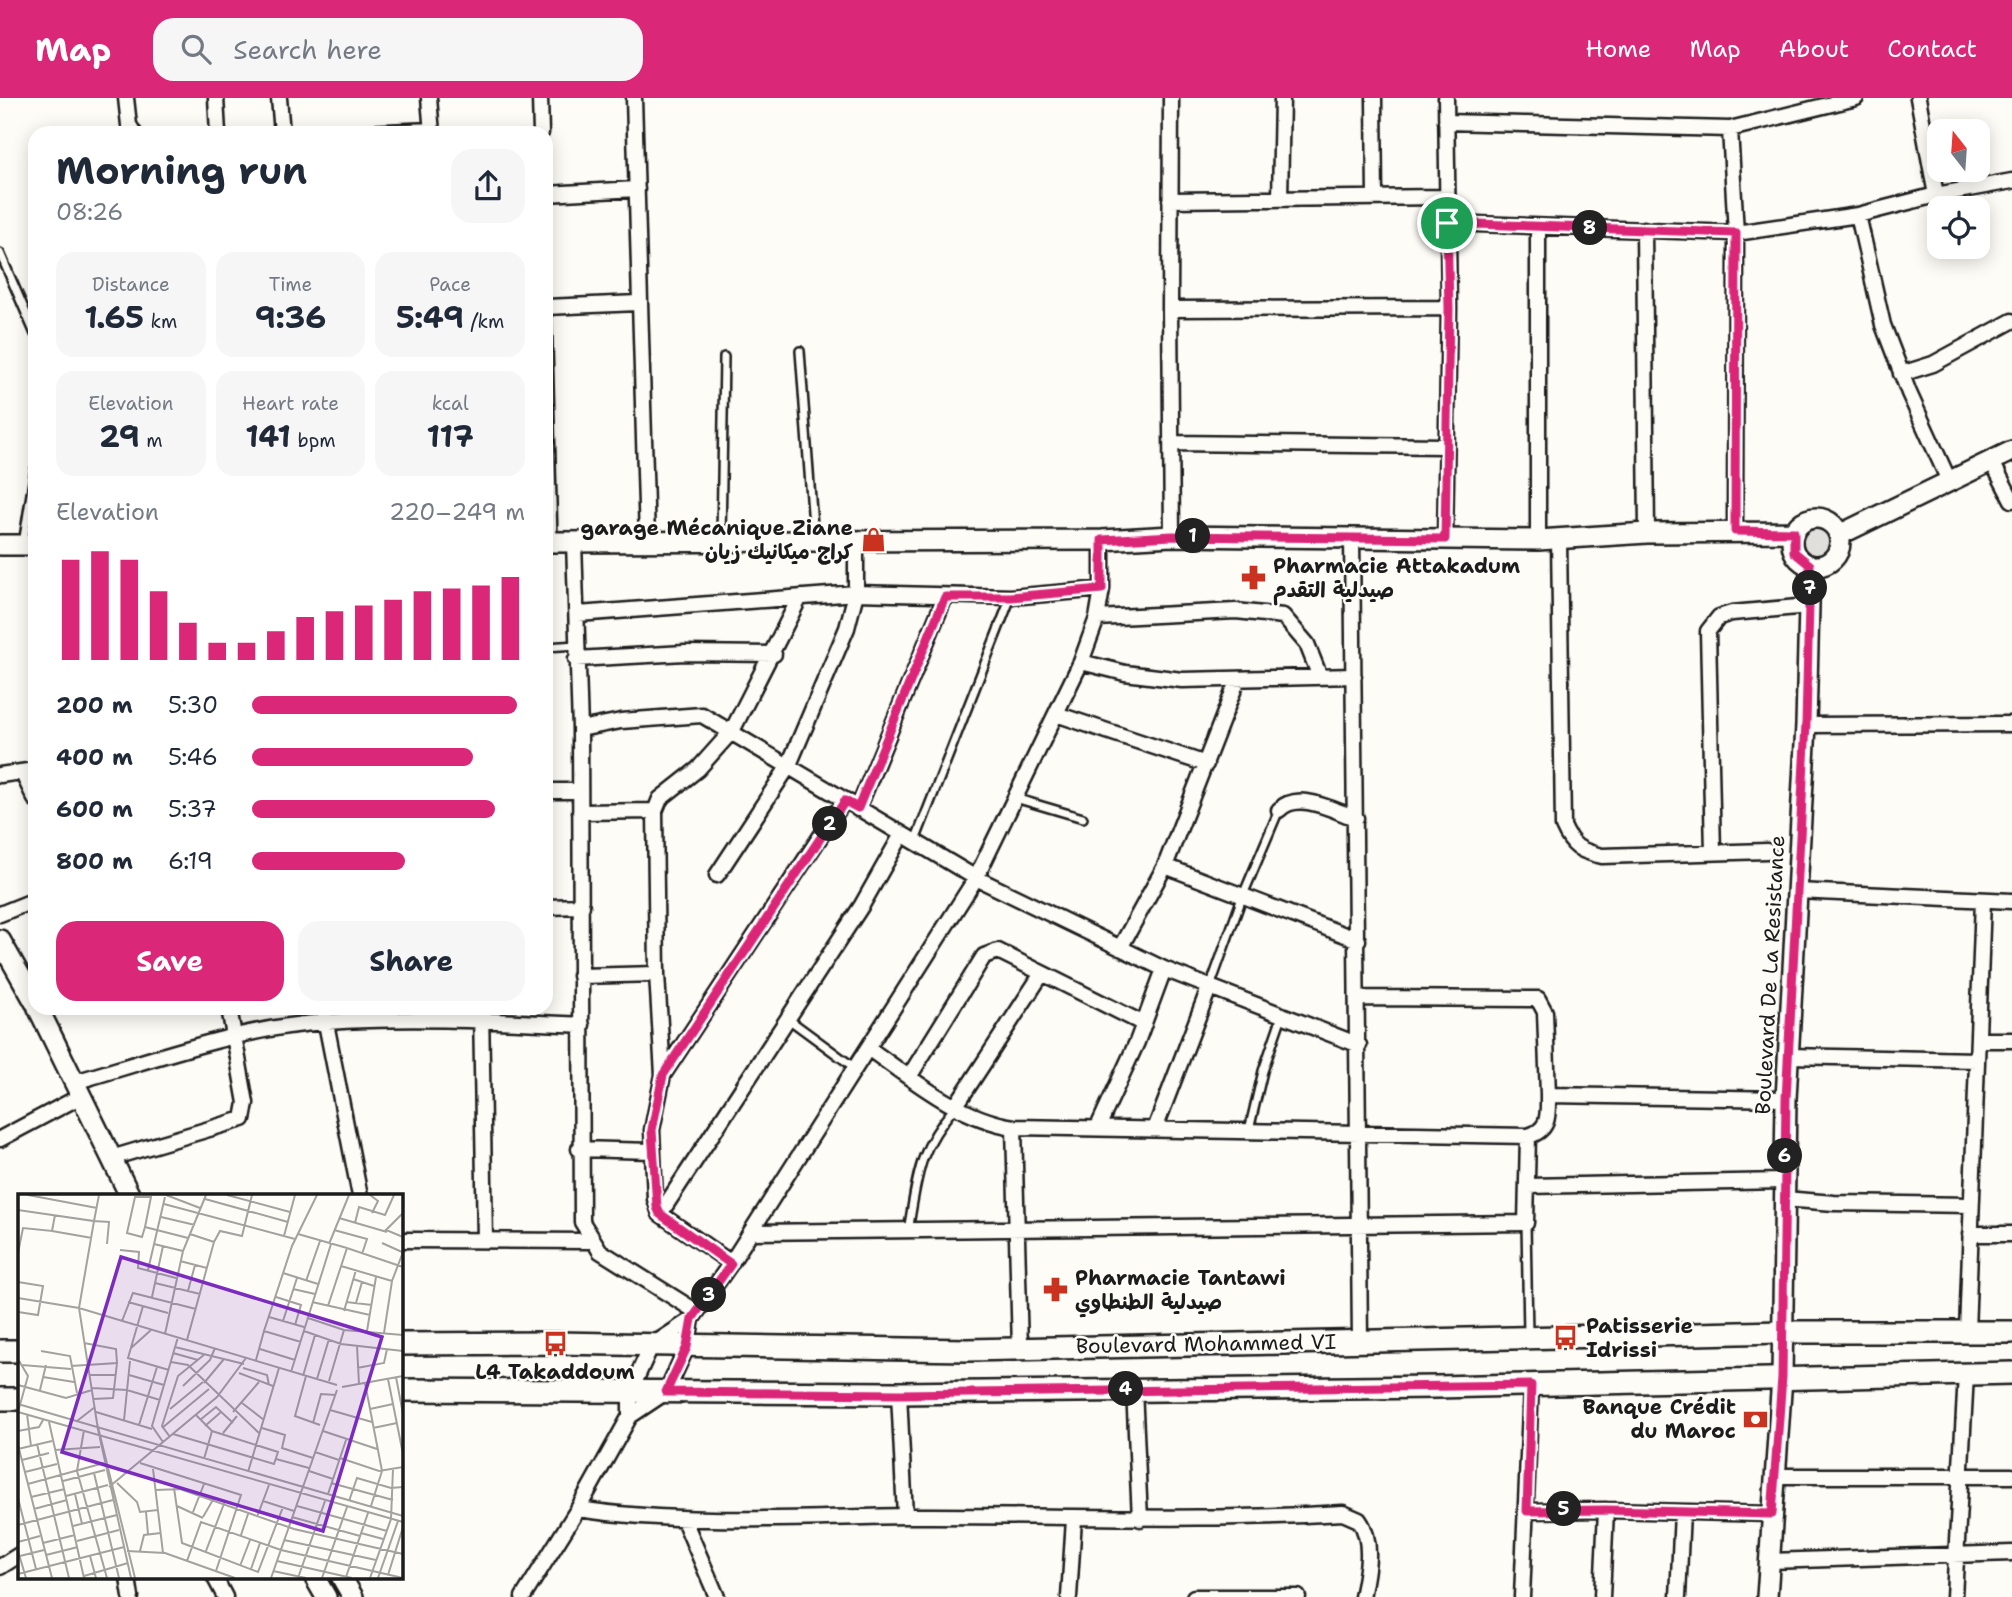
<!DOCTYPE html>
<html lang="en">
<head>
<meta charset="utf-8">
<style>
	body { margin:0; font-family:"Shantell Sans","Playpen Sans Arabic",sans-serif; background:#f6f6f7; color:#1f2937; height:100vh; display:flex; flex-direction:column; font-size:26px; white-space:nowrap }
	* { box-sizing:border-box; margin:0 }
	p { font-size:23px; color:#747a83 }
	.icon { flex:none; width:38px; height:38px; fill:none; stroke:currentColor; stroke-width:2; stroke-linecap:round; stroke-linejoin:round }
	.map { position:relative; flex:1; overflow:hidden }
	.sheet { position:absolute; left:28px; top:28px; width:525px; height:889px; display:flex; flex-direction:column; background:#fff; border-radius:21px; box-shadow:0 4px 18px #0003 }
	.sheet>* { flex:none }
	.needle { width:46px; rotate:343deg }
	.buttons { position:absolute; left:1927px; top:21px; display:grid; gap:14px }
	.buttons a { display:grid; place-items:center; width:63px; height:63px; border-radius:14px; background:#fff; box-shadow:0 4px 18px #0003; font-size:35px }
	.pin { position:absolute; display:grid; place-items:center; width:60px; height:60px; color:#fff; margin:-30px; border:4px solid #fff; border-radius:50%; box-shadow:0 2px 7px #0007 }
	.km { position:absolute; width:35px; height:35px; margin:-18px; border-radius:50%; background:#222; color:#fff; font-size:19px; line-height:35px; text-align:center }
	.round { display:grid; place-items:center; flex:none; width:74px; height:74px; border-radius:21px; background:#f6f6f7 }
	.summary { display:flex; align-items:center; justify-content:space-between; height:119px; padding:0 28px }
	h1 { font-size:38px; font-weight:700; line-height:52px }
	.metrics { display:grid; grid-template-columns:repeat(3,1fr); gap:10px; height:119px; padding:7px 28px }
	.metrics div { display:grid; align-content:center; border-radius:18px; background:#f6f6f7; text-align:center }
	.metrics b { font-size:30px; font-weight:700 }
	.metrics small { font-size:19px; font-weight:400 }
	.metrics p { font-size:19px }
	.chart { height:196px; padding:14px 28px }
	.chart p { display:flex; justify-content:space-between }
	.chart svg { width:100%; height:126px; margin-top:7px; stroke:#db2777; stroke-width:6 }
	.primary-button { display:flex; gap:14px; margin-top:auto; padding:14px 28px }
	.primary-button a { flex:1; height:80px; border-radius:21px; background:#db2777; color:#fff; font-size:28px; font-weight:700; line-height:80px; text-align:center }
	.primary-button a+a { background:#f6f6f7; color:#1f2937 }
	ul { padding:0 28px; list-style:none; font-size:23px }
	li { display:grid; grid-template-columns:112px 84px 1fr; align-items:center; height:52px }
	li i { height:18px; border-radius:9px; background:#db2777 }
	header { display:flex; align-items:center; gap:42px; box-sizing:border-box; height:98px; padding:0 35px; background:#db2777; color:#fff }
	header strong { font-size:33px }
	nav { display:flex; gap:38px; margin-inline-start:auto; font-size:24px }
	.search { width:490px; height:63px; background:#f6f6f7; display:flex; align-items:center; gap:18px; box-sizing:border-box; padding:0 24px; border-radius:21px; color:#747a83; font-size:26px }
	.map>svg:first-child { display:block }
</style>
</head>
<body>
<header>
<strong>Map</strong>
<div class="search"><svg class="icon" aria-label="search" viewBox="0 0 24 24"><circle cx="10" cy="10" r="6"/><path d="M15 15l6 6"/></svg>Search here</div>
<nav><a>Home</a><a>Map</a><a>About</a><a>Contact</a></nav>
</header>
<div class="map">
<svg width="2012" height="1499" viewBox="0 0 2012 1499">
	<rect width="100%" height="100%" fill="#fdfcf7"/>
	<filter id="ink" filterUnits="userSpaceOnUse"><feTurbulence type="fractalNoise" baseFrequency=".0143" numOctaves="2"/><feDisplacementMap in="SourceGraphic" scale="14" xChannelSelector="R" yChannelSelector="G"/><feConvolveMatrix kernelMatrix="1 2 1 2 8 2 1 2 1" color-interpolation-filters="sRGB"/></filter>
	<g filter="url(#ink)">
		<path fill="#e0dfdb" stroke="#7e7e7c" stroke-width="2" d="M1797 444a19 19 0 1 1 38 0a19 19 0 1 1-38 0Z"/>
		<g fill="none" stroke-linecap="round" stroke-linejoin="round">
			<defs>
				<path id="service" d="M0 155 35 236
					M547 209 553 443
					M800 253 814 441
					M721 441 724 259
					M23 446 35 371
					M546 549 577 547
					M1015 700 1083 720
					M915 743 1011 499
					M1210 889 1243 797 1279 712
					M787 920 855 970
					M1249 1032 1263 973 1282 918
					M1526 1125 1528 1237
					M908 1133C918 1077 917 1054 955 1009"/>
				<path id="minor" d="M126 0 129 27 134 35
					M216 0 218 35
					M279 0 282 35
					M429 0 432 35
					M540 0 541 35
					M634 0 647 442
					M1374 0 1375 100
					M1918 0 1936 97
					M1446 24 1730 31 1856 0
					M1730 31 1736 135 1735 433
					M364 35 431 32
					M546 96 637 91
					M1280 101 1282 0
					M1170 102 1446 99
					M1858 117 1883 227 1909 295 1950 385
					M1447 125 1736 135 1858 117 1936 97 2012 83
					M1644 131 1647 435
					M546 209 638 205
					M1170 211 1171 0
					M1901 276 1933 266 2012 223
					M1172 345 1446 348
					M1992 364 2012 402
					M1172 438 1170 211 1449 210
					M1352 439 1360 1243
					M1445 441 1449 210 1446 0
					M1559 441 1563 728C1572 749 1580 753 1602 758L1767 753
					M1538 442V129
					M574 444 580 631 582 1124 600 1153 697 1214
					M578 516 856 495 1011 499 1102 491
					M1097 520 1236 513 1283 518 1307 546 1320 579
					M576 561 685 555 774 556
					M1081 564 1125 575 1182 582 1354 578
					M1056 616 1206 666
					M1806 627 2012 626
					M580 631 621 623 702 617 976 780 1164 871 1359 947
					M22 674 35 701
					M0 677 35 672
					M546 693H580
					M858 711 945 499
					M1279 712C1298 692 1334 713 1356 720
					M580 714 655 713
					M1713 755 1708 533 1719 519 1732 515 1809 508
					M1165 768 1358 842
					M717 777 788 669 847 530 856 495V442
					M1797 793 2012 803
					M546 809 582 808
					M0 816 35 802
					M1120 850 1165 768 1238 581
					M580 878 657 876
					M1359 900 1538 901 1545 914 1548 997 1786 1001
					M323 910 360 1098
					M481 910 485 1142
					M1978 942H2012
					M1788 958 1977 962
					M663 977 844 703
					M909 979 984 858 998 853 1144 926
					M74 984C156 961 241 929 327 924 412 918 498 923 582 927
					M955 1009 1041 877
					M1014 1029 1020 1251
					M1098 1029 1137 944 1164 871
					M1155 1031 1209 890
					M1528 1038C1550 1032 1548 1017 1548 997
					M0 1041 81 998
					M579 1051 652 1053
					M111 1060 243 1021 246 1005 229 910
					M1527 1088 1784 1083
					M1784 1101 1834 1105 1971 1107
					M660 1116 862 807 901 738
					M751 1134 1526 1125 1528 1038 1014 1029C959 1021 912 981 868 950
					M1970 1136H2012
					M401 1142 591 1143
					M731 1165 660 1116 655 1101 652 1032 663 977 657 876 655 713 660 701 698 671 732 633 799 501
					M1967 1234 1983 802
					M1134 1291 1140 1421
					M899 1295 905 1418
					M630 1318V1294L651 1248 692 1221 731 1165 976 780 1081 564 1097 520 1102 491V442
					M1775 1378H2012
					M578 1411C686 1427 795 1420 905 1418 1051 1417 1197 1424 1343 1415L1359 1422C1374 1443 1367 1475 1362 1499
					M1527 1413 1606 1412 1772 1416
					M684 1422 717 1499
					M1769 1463 2012 1455
					M0 1469 19 1457
					M128 1480 131 1499
					M215 1480 225 1499
					M523 1499 578 1411 630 1318 666 1294 687 1249 692 1221
					M1069 1499 1074 1421
					M1194 1499H1298
					M1522 1499 1531 1287
					M1602 1499 1606 1412
					M1678 1499 1682 1414
					M1954 1499 1966 1276"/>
				<path id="tertiary" d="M1792 444a24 24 0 1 1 48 0a24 24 0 1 1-48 0Z
					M1839 437 2012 353
					M546 444 1102 442 1172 438 1538 442 1647 435 1794 434
					M0 447H35
					M0 842 35 904
					M38 910 130 1098
					M315 1480 326 1499
					M342 1480 353 1499
					M1767 1499 1782 1279 1786 1001 1806 627 1810 467"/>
				<path id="secondary" d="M401 1246 555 1245 967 1252 1783 1234H2012
					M0 1253H19
					M401 1292 899 1295 1437 1289 2012 1275
					M0 1301H19"/>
			</defs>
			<use href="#service" stroke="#1c1c1c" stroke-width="12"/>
			<use href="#minor" stroke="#1c1c1c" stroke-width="19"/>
			<use href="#tertiary" stroke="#1c1c1c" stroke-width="24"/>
			<use href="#secondary" stroke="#1c1c1c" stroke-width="26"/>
			<use href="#service" stroke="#fdfcf7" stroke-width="7"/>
			<use href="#minor" stroke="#fdfcf7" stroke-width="14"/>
			<use href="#tertiary" stroke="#fdfcf7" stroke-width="19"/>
			<use href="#secondary" stroke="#fdfcf7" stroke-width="21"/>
		</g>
	</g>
	<g fill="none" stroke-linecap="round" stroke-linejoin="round" filter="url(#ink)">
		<defs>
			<path id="route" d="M1447 125 1736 135 1735 433 1794 434V454L1810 467 1806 626 1786 1001 1782 1279 1772 1416 1606 1412 1527 1413 1531 1287 900 1296 666 1294 687 1249 692 1221 731 1166 660 1116 657 1109 652 1032 663 977 845 703 858 710 945 499H1011L1102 491V442L1172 438 1445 441 1449 211Z"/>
		</defs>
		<use href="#route" stroke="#fff" stroke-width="14"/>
		<use href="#route" stroke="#db2777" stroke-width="9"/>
	</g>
	<defs>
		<symbol id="shop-bare" viewBox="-9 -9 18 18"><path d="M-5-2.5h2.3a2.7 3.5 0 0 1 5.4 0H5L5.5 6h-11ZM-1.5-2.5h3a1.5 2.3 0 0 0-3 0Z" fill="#c8321e" stroke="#fdfcf7" stroke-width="2.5" paint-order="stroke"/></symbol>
		<symbol id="pharmacy-bare" viewBox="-9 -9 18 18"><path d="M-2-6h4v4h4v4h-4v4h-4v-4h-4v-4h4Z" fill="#c8321e" stroke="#fdfcf7" stroke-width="2.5" paint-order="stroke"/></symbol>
		<symbol id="bus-bare" viewBox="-9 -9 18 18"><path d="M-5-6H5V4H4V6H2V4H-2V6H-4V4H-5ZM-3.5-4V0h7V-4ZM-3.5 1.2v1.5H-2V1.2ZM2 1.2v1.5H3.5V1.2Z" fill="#c8321e" stroke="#fdfcf7" stroke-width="2.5" paint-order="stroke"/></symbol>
		<symbol id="bank-bare" viewBox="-9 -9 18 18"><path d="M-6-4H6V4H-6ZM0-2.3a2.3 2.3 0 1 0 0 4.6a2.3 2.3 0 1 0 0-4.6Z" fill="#c8321e" stroke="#fdfcf7" stroke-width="2.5" paint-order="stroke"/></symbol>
	</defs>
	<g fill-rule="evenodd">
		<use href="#shop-bare" x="856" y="424" width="35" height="35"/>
		<use href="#pharmacy-bare" x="1236" y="462" width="35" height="35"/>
		<use href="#pharmacy-bare" x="1038" y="1174" width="35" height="35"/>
		<use href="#bus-bare" x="1548" y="1222" width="35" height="35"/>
		<use href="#bus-bare" x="538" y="1228" width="35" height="35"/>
		<use href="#bank-bare" x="1738" y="1304" width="35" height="35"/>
	</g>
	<g text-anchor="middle" stroke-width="5" stroke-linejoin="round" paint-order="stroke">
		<g font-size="21" font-weight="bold" fill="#1c1c1c" stroke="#fdfcf7" text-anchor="start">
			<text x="853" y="437" text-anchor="end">garage Mécanique Ziane<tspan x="853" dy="24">كراج ميكانيك زيان</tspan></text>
			<text x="1273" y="475">Pharmacie Attakadum<tspan x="1273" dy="24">صيدلية التقدم</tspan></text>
			<text x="1075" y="1187">Pharmacie Tantawi<tspan x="1075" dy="24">صيدلية الطنطاوي</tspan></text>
			<text x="1586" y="1235">Patisserie<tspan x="1586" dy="24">Idrissi</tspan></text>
			<text x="555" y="1281" text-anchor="middle">L4 Takaddoum</text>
			<text x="1736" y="1316" text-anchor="end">Banque Crédit<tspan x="1736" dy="24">du Maroc</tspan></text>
		</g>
		<g font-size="21" fill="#1c1c1c" stroke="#fdfcf7">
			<text transform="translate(1770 877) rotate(-87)" y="7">Boulevard De La Resistance</text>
			<text transform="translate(1206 1246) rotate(-1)" y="7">Boulevard Mohammed VI</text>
		</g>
	</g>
	<g transform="translate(18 1096)">
		<rect width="385" height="385" fill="#fdfcf7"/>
		<path fill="none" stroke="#a3a29f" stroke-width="2" d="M10 1 79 14M148 1 182 14M209 1 272 18M352 1 360 7 354 19M187 5 270 28M146 10 277 45M0 16 76 27 81 1M385 19 368 36 385 43M143 23 177 31M321 24 369 38M337 29 341 13 367 21 376 1M127 33 124 43 109 39 117 3H133L127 33 170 44M316 36 349 45 344 60M34 37 74 44M280 40 329 54M266 42 277 1M196 48 202 37 224 42 234 1M364 49 384 58M89 50 91 28 76 27 61 114 79 229 117 384M136 50 165 57M311 50 331 1M102 56 121 58 120 74 158 84M0 59 5 34 34 37 37 21M162 67 189 74M323 72 374 87M130 76 147 3M265 79 300 90M335 85 356 92M288 87 302 47M0 88 25 92 20 121 0 118M137 89 182 100M275 95 297 100M170 97 177 71M134 103 145 52M258 103 283 111 277 131M0 104 61 114 319 191M110 108 150 119M294 108 352 121M328 108 354 111M338 109 344 88M125 112 110 164 151 176M310 112 329 54 385 73M326 117 338 76M251 123 286 133M290 124 326 136 385 141M104 127 115 99 178 115M265 127 279 84M246 137 274 52 299 1M286 137 323 150 385 157M349 137 358 83M366 139 374 87 385 58M147 140 165 57 188 1M169 146 196 48 172 40M339 152 341 190M157 153 226 170M113 154 133 136M242 155 277 166M23 157 52 162 59 199M155 159 180 166M0 165 10 182 0 218M238 166 246 137 283 148M153 168 170 171 242 240M4 171 53 175M53 172 99 169 98 155 66 149M225 174 249 181 251 191M339 174 366 169 369 155M273 178 313 50M221 179 255 192M72 181H98M111 181 146 191M285 182 297 141M288 182 277 222 302 231M25 183 56 188M378 183 385 220M299 185 311 145M370 185 385 260M311 187 326 136M186 189 206 165M347 189 364 277 353 312M0 191 48 204 74 196M165 192 192 166 197 154M324 193 385 182M74 194 109 196 142 206M22 196 28 171M75 205 95 204 99 169M224 209 246 226M0 210 385 322M152 215 185 188M352 215 375 210M312 216 354 228M0 218 385 328M78 218 134 235M215 218 241 188M9 220 13 252M106 226 112 167M182 226 198 213 215 229M59 227 77 213M31 228 66 384M295 229 303 200 318 201M79 231 113 384M121 231 139 173M187 232 203 218M144 234 191 195M244 234 267 241 264 254 295 264M355 234 379 229M66 236 59 277 89 384M0 237 21 233 25 226M305 237 359 255M205 239 219 222M155 240 256 270 260 258 194 237 178 221M152 243 144 232 160 182 187 160M145 248 134 232 160 143M19 250 51 384M0 251 34 384M0 255 34 247M37 256 82 253M297 258 321 266M322 264 361 277 385 273M186 265 194 237M258 265 291 274M4 266 31 259M122 269 223 301 198 377M135 275 145 359M291 277 315 285M7 278 39 270M230 278 261 174M76 279 101 384M45 287 87 276M99 289 119 308 122 318 140 316M313 289 375 306M10 290 86 269M91 293 199 203 228 164M156 294 164 349 240 378 265 313M138 296 162 295 276 335 385 360M57 300 64 330M310 300 328 246M48 302 90 291M13 303 47 295M0 304 18 375M245 307 276 317M331 307 339 284 373 294 385 293M159 312 185 324M279 312 369 337M16 315 49 306M128 318 130 340M175 318 186 290M185 323 196 304M239 323 251 291M274 323 342 342M0 331 95 306M55 332 99 321M343 339 365 345M223 341 230 320M266 346 358 366M59 347 101 336M0 348 22 342M25 349 57 341M0 357 8 384M109 357 147 359 217 384M122 357 126 341 143 339M188 357 207 307M28 361 60 353M2 362 26 356M72 362 78 384M169 367 183 328 263 356 385 384M259 367 334 384M222 372 232 346M233 375 242 349M255 377 288 384M0 380 106 353M370 381 385 333M66 382 110 369M328 383 350 319M253 384 319 196M280 384 307 307M304 384 329 313M352 384 373 325 375 275M360 384 380 327"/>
		<path fill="#7b2cbf" fill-opacity="0.15" stroke="#7b2cbf" stroke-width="3.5" d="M103 63 364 143 305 337 44 258Z"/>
		<rect width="385" height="385" fill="none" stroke="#1c1c1c" stroke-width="3.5"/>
	</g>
</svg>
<div class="buttons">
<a><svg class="needle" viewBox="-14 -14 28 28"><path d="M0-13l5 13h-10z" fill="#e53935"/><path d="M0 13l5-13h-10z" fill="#747a83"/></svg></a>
<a><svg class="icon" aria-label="locate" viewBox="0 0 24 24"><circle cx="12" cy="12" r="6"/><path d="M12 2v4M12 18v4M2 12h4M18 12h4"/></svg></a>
</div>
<div class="pin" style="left:1447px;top:125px;background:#1e9e55"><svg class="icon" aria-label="arrive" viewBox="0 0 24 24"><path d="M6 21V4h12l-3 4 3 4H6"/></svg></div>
<b class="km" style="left:1193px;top:438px">1</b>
<b class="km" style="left:830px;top:726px">2</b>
<b class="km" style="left:709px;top:1197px">3</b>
<b class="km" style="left:1126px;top:1291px">4</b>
<b class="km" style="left:1564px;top:1411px">5</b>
<b class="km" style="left:1785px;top:1058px">6</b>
<b class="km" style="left:1810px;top:490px">7</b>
<b class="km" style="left:1590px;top:130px">8</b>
<section class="sheet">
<div class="summary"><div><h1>Morning run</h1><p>08:26</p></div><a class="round"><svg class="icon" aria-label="share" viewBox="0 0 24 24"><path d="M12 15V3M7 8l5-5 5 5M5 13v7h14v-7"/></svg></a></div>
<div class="metrics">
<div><p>Distance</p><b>1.65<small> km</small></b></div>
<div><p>Time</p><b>9:36</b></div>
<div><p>Pace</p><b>5:49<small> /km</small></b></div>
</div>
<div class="metrics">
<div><p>Elevation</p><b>29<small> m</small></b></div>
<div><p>Heart rate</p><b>141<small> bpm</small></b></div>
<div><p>kcal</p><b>117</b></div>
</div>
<div class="chart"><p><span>Elevation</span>220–249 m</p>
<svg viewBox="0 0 160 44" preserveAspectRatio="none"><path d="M5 44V9M15 44V6M25 44V9M35 44V20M45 44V31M55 44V38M65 44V38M75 44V34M85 44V29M95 44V27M105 44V25M115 44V23M125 44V20M135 44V19M145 44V18M155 44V15"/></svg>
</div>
<ul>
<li><b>200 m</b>5:30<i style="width:97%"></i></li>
<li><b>400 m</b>5:46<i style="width:81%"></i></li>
<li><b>600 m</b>5:37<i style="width:89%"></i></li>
<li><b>800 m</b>6:19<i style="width:56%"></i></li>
</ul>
<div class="primary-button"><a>Save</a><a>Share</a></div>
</section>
</div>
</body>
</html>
